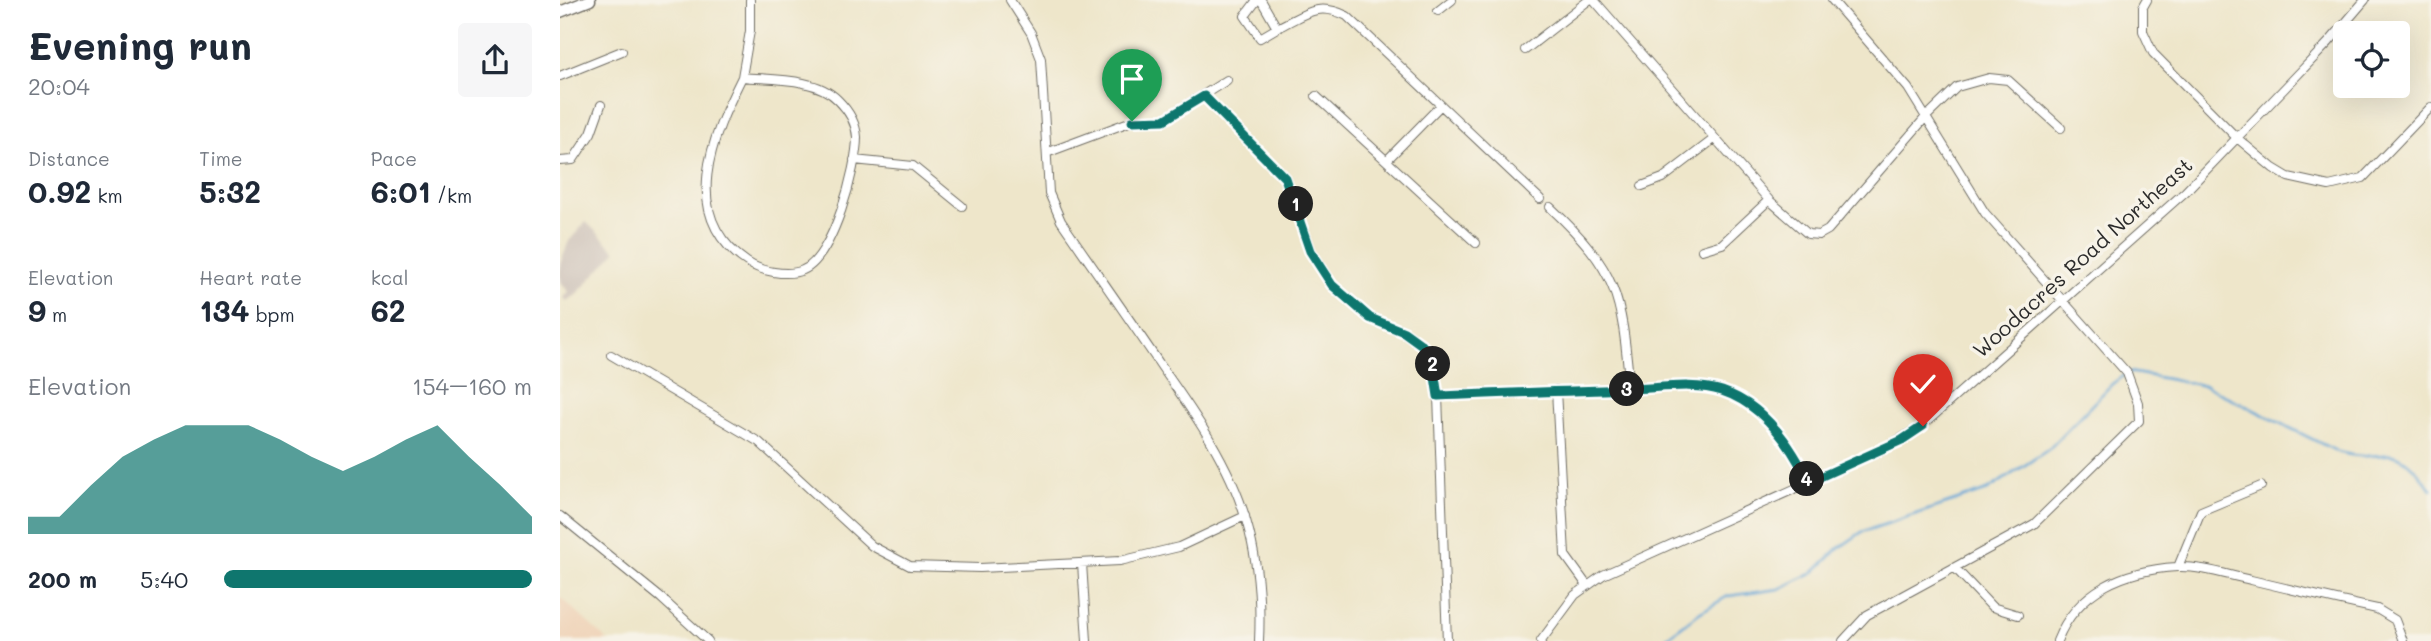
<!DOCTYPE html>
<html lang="en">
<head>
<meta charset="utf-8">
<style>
	body { margin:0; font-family:Mali,sans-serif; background:#f6f6f7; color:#1f2937; height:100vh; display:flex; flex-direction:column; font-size:26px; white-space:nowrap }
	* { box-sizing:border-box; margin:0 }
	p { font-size:23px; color:#747a83 }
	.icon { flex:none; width:38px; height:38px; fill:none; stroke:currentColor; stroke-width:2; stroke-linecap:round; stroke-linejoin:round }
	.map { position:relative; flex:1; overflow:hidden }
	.side { display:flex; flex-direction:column; background:#fff; width:560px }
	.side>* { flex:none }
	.controls { position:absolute; left:1773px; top:21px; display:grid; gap:14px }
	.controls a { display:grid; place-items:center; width:77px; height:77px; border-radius:7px; background:#fff; box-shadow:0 7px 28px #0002; font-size:35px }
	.pin { position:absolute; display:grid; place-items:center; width:60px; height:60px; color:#fff; margin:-72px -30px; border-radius:50% 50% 50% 0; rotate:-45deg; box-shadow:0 0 7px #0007 }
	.pin .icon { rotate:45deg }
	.km { position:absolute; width:35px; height:35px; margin:-18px; border-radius:50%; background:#222; color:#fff; font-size:19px; line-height:35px; text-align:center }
	.round { display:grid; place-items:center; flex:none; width:74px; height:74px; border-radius:7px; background:#f6f6f7 }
	.head { display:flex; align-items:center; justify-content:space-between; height:119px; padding:0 28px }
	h1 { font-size:38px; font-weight:800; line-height:52px }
	.metrics { display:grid; grid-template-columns:repeat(3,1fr); gap:10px; height:119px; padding:7px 28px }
	.metrics div { display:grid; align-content:center }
	.metrics b { font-size:30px; font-weight:800 }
	.metrics small { font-size:19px; font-weight:400 }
	.metrics p { font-size:19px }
	.chart { height:196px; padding:14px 28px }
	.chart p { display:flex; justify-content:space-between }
	.chart svg { width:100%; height:126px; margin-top:7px; fill:#0f766e; opacity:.7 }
	ul { padding:0 28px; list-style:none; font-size:23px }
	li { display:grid; grid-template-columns:112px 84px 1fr; align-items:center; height:52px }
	li i { height:18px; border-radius:9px; background:#0f766e }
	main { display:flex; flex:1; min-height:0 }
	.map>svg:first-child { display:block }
</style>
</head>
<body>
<main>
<section class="side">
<div class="head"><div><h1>Evening run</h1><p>20:04</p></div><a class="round"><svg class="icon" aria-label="share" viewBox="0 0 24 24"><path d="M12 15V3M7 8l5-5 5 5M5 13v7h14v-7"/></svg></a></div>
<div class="metrics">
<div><p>Distance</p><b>0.92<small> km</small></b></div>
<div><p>Time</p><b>5:32</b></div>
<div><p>Pace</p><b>6:01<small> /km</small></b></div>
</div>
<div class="metrics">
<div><p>Elevation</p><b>9<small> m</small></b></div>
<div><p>Heart rate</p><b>134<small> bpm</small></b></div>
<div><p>kcal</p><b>62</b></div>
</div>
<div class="chart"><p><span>Elevation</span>154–160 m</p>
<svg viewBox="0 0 160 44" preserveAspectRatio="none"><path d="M0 44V38L10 38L20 27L30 17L40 11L50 6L60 6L70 6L80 11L90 17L100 22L110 17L120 11L130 6L140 17L150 27L160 38V44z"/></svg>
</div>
<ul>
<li><b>200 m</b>5:40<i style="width:100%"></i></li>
</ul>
</section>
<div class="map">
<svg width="1871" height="641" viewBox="0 0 1871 641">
	<rect width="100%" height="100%" fill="#f7f3e8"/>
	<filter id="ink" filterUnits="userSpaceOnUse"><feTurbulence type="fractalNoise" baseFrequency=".0143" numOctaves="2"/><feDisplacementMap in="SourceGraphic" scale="14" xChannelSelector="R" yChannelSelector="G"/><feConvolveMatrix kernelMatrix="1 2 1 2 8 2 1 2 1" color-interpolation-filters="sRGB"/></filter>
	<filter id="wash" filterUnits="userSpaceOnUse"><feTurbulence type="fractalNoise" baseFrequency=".00686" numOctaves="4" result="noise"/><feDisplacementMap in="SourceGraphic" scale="28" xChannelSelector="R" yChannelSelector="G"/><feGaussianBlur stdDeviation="1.57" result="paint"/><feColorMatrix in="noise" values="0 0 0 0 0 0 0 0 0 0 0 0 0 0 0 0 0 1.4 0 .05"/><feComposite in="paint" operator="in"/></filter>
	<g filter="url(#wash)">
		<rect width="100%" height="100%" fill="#eee6ca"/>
		<path fill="#f0d6bc" d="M0 597 48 641H0Z"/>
		<path fill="#cec2b9" d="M26 222 56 251 15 296 6 301 3 297 9 292 0 282V263L9 241Z"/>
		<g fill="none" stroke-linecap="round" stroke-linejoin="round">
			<path stroke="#63a5d7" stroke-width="2.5" d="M1102 641 1139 613 1168 596 1219 589 1254 572 1279 548 1302 532 1428 490 1489 449 1552 384 1569 372 1646 386 1778 452C1831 467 1829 432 1871 489"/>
		</g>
	</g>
	<g filter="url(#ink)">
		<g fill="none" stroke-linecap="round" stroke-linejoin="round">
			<defs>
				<path id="minor" d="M450 0 471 33 481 59 489 193 501 221C534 269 568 317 601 366 634 413 670 464 686 520 698 560 701 599 699 641
					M697 0 685 16 700 38 717 28
					M701 0 717 28C744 15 757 1 787 16L980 199
					M1034 0 1209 200 1248 234 1259 235 1268 230 1365 118 1397 87 1429 78 1448 80 1501 128
					M1272 0 1348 88 1425 213 1567 373 1578 403 1579 421 1474 524 1307 615 1283 641
					M1587 0 1583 7V31L1593 53 1677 138 1713 168 1728 177 1769 186 1803 178 1871 107
					M878 11 892 0
					M965 50 1029 0
					M0 76 62 51
					M182 77C211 80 256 77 278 100 288 110 296 122 297 137 297 167 273 258 243 270 227 277 200 271 187 262 118 216 152 137 182 77Z
					M182 77 190 31V0
					M644 96 725 178 750 251 772 285 810 318 844 332 862 345 871 358 878 396 887 641
					M756 96 916 243
					M489 152 572 121 604 120 667 80
					M294 160 353 166 402 206
					M827 160 880 106
					M0 161 13 160 31 133 41 105
					M1082 186 1103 178 1154 139
					M990 207C1060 273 1061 296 1070 389
					M1142 250 1162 244 1209 200
					M51 355 199 442 312 546 350 566 420 568 560 561 619 547 685 516
					M996 390 1005 555 1026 584
					M878 396C942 393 1007 391 1071 389 1100 388 1135 382 1162 391 1204 405 1231 445 1249 482
					M0 516 101 598 148 641
					M522 563 527 641
					M1618 567 1641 511 1701 486
					M1396 569 1432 607 1458 615
					M981 641 1015 595 1043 575 1321 450 1362 426 1625 192 1769 42 1805 0
					M1497 641C1517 590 1565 570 1617 567 1641 566 1667 575 1691 580 1733 590 1775 600 1817 609L1835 620 1843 641"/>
				<path id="major" d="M0 12 30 0"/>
			</defs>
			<use href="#minor" stroke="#6f6c63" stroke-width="10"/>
			<use href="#major" stroke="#6f6c63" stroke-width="13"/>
			<use href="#minor" stroke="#fff" stroke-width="8"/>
			<use href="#major" stroke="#fff" stroke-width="10"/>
		</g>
	</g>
	<g fill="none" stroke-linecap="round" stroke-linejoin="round" filter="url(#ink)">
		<defs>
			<path id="route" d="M572 121 604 120 644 96 725 178 750 251 772 285 810 318 844 332 862 345 872 358 878 396C942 393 1007 391 1071 389 1100 388 1135 382 1162 391 1204 405 1231 445 1249 482L1342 440 1363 426"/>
		</defs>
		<use href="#route" stroke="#fff" stroke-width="14"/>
		<use href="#route" stroke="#0f766e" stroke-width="9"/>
	</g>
	<g text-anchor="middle" stroke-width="7" stroke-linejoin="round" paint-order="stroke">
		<g font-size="21" fill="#2b2b2b" stroke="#f7f3e8">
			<text transform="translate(1523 258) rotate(-42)" y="7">Woodacres Road Northeast</text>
		</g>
	</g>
</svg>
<div class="controls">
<a><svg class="icon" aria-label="locate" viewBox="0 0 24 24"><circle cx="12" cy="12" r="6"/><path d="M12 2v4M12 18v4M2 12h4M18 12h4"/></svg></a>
</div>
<div class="pin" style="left:572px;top:121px;background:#1e9e55"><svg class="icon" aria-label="arrive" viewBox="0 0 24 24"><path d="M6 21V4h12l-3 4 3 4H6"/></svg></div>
<div class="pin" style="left:1363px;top:426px;background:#d93025"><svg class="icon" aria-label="check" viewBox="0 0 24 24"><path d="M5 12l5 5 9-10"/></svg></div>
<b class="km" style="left:736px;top:204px">1</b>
<b class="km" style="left:873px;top:364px">2</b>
<b class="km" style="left:1067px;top:389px">3</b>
<b class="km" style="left:1247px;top:479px">4</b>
</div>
</main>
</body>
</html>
